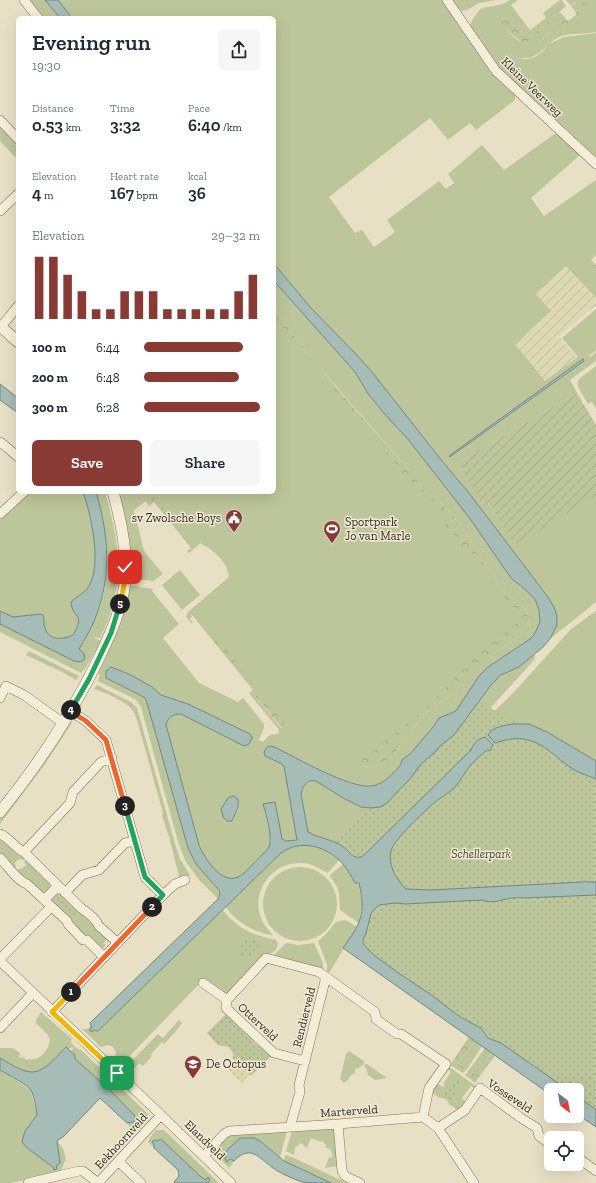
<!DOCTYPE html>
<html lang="en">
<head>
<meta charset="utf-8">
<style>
	body { margin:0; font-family:"Zilla Slab",serif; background:#f6f6f7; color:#1f2937; height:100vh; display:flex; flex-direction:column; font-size:15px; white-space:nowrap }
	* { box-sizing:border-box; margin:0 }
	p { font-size:13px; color:#747a83 }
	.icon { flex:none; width:22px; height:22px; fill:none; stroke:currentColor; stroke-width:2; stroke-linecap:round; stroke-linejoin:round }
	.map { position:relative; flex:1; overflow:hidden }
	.details { position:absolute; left:16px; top:16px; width:260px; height:478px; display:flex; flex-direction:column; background:#fff; border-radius:6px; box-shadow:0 4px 16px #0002 }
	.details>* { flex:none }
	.needle { width:26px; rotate:149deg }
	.controls { position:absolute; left:544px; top:1083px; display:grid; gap:8px }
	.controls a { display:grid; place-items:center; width:40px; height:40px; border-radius:6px; background:#fff; box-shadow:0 4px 16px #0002; font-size:20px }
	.pin { position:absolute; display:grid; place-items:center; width:34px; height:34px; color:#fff; margin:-17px; border-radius:8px; box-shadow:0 2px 6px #0006 }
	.km { position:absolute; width:20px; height:20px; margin:-10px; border-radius:50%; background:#222; color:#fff; font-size:11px; line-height:20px; text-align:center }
	.round { display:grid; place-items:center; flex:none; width:42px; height:42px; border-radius:6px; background:#f6f6f7 }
	.headline { display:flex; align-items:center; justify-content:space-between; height:68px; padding:0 16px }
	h1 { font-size:22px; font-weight:600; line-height:30px }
	.stats { display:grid; grid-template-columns:repeat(3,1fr); gap:6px; height:68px; padding:4px 16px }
	.stats div { display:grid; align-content:center }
	.stats b { font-size:17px; font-weight:600 }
	.stats small { font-size:11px; font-weight:400 }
	.stats p { font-size:11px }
	.chart { height:112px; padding:8px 16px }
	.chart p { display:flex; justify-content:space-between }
	.chart svg { width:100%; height:72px; margin-top:4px; stroke:#893a35; stroke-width:6 }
	.cta { display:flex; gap:8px; margin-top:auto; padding:8px 16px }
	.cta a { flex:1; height:46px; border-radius:6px; background:#893a35; color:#fff; font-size:16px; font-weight:600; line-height:46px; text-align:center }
	.cta a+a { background:#f6f6f7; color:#1f2937 }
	ul { padding:0 16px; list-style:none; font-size:13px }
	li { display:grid; grid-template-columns:64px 48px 1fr; align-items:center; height:30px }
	li i { height:10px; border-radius:5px; background:#893a35 }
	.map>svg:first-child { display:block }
</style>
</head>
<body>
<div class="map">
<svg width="596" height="1183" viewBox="0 0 596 1183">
	<defs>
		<pattern id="farmland-furrows" width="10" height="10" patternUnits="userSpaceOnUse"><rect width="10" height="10" fill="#ddd9b4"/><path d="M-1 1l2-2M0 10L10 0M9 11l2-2" fill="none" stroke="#beba9a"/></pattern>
		<pattern id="forest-crowns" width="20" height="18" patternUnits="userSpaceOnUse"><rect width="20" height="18" fill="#bdc59a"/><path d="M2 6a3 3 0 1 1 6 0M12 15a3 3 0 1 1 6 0" fill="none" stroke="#a3a984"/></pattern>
		<pattern id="sand-dots" width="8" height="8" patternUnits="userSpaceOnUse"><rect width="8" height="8" fill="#e1d5a5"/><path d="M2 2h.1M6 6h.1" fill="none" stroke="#c2b78e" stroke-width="1.8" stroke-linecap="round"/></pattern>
		<pattern id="park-dots" width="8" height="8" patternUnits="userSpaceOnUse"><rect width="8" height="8" fill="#bdc59a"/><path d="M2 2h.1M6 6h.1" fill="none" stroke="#a3a984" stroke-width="1.8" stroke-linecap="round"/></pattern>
		<pattern id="garden-furrows" width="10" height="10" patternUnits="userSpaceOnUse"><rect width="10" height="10" fill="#bdc59a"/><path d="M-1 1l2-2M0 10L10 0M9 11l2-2" fill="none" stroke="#a3a984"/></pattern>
	</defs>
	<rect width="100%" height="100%" fill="#e8e0c5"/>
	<path fill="url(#farmland-furrows)" d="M566 266 596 298V305L559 336 577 358 545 382 515 344 551 311 536 294Z"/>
	<path fill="#bdc59a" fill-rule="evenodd" d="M27 0H45L60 18H42Z
		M58 0H443L490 71 515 95V100L476 130 470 123 448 140 430 118 329 197 355 233 362 230 374 247 395 232 387 220 439 181 446 189 454 183 448 174 482 145 504 170 556 133 580 155 531 198 544 216 596 180V255L591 260 596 265V298L566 266 536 294 551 311 515 344 545 381 578 357 562 338 596 309V350L589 356 590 357 596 352V361L570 380 577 393 458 463 485 505 489 503 514 544 596 496V602L550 639C560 619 560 616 548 597L469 493 442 461 372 372 354 352 311 308 274 264V18H72ZM583 360 584 361 573 369 451 457 450 456Z
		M451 0H496L479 3 467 10 462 11 458 8Z
		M510 0H518L511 5 530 30 546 18 543 13 560 0H562L566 6 535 34 529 36 525 35 504 17 498 16 497 17C505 27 521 51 535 44 544 40 552 30 560 25H563L578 18 587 8 581 1 574 3 571 6 566 0H596V32C584 35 571 32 559 37 549 42 543 52 534 56 522 61 511 56 500 64L514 59H527L535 57 542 52 549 44 564 37 596 33V159L498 67 470 27C471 20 476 15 480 9 490 5 501 7 510 0Z
		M0 124 18 143V160L0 141Z
		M274 281 355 372 369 395 389 419 407 438 471 520 504 568 512 579 520 585 535 599 539 610 540 622 534 635 530 639 488 667 479 676 456 711 439 718 434 726 410 754 402 760C401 766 398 768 394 772 388 779 380 785 371 786 352 789 294 757 275 747L270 746 266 748 264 753 265 756 280 763 284 766 297 840 286 841 282 839 275 802 263 804C265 814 273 837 269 847 266 852 258 858 254 862 249 868 244 874 238 877 221 885 204 857 199 845L166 725C168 717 173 714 181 714L244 746 249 744 252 738 250 734 188 704 161 695 152 687 131 675 111 667 106 671V678L140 695 145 698 147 703 188 848 196 864 220 892V895L218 899 200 881 186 862 181 850 177 838 141 707 135 699 98 681 100 675 98 674 110 648 109 644 115 632 122 611 127 590 129 587 134 586 153 589 152 591 179 624 163 638 199 683 238 702 243 698 264 724V728L259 740 263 742C268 736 270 734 278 734L279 730 249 693 251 691 281 728 283 726 254 689 198 622 191 614 192 617 190 619 193 623H191L186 617 188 612 229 577C228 573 227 568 225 565 219 554 208 547 198 542L193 546 148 492H274V314L526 621 467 672 412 725 362 766 371 767 387 761 397 751 403 739 428 712 439 703 455 692 478 667 494 654 520 636 529 624 527 613 520 602 504 591 476 552 471 540 452 514 440 502 424 491 415 477 314 361 287 326 274 308ZM233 796C244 799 235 813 232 820L227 821 223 817 221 809 228 798Z
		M596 366V409L592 402 588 404 578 387C577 383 577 381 580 378Z
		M28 492H83C91 514 102 565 89 586 83 596 75 594 71 606 74 610 78 615 78 620 80 641 49 646 44 627 44 624 44 620 44 617L40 614 13 617 0 611V518Z
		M96 492H105C120 544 126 588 100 638L93 637 101 641 85 669 83 670 81 673 0 632V624L74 661C80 647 88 634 95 620 113 579 109 535 96 492Z
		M116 492H141L144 497 146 501 134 510 144 551 163 574 153 581 134 579 131 577Z
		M180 570 200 595 182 610 162 585Z
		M596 611V761L547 732 529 724 479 726 512 694 571 629Z
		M29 651 79 676 76 680 64 673 26 655Z
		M535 654V659L476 724 343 846 331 840 314 835 308 832 301 794C303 785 307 779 316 781L343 798 361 807 468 716 491 685 501 675 519 667Z
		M97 685 131 702 137 708 176 847 180 859 190 875 180 880 169 837 162 816 163 813 137 720C136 718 135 714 133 711 126 701 106 693 94 689Z
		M69 721 72 723 45 764 0 824V819L24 788Z
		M0 838H2L25 857 23 860 19 859 15 863 16 867 14 869 11 867V864L0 853Z
		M299 845C314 844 327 851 339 860L328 873C319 869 312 863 302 863 275 861 252 888 260 915 262 923 268 929 273 935 254 933 236 922 225 906L281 853 290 848Z
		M27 859 50 884V890L48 892H41L26 880 16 871 17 869H21L26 865 24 862Z
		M343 864 351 875 355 883 358 882 362 903 359 923 340 910 339 894 337 887 330 876V875Z
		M263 904a37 37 0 1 1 74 0a37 37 0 1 1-74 0Z
		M54 894H61L82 912 108 938V942L106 940 104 943 106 945 103 948C93 948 61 912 52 903V896ZM59 896 79 916 75 920 54 901Z
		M222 909C239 930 251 934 276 940 281 947 273 954 266 955L229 994H225L202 981 121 1065 115 1059 116 1053 113 1047 108 1045 101 1047 97 1044V1043L82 1029H87L90 1027V1023L92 1028 90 1030 92 1032 94 1030 98 1031Z
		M343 920 348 921 357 927 329 973 327 971V965L318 941 327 933 336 922Z
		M287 943 298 945 314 943 323 963V970L273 956 285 944Z
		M41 1012 72 1039 71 1043 79 1050 80 1049 148 1114V1119L140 1128 136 1129 133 1132 127 1123 132 1122 134 1124V1121L109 1089 75 1059V1055L71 1051 73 1049 72 1047 69 1049 66 1047C58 1055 44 1073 31 1072 20 1071 9 1063 0 1058V1048H13L20 1053 19 1058 23 1057 27 1060 29 1059C30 1059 34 1060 35 1059 43 1057 52 1045 49 1037 47 1032 39 1027 36 1023V1020Z
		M179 1020 182 1023 176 1031 164 1044 162 1042 151 1054 152 1056 143 1066 139 1063 129 1074 125 1068 158 1034 163 1038Z
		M475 1041 482 1046 467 1069 458 1063Z
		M255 1043 272 1055 251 1076C245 1068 247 1049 255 1043Z
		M485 1048 491 1052 484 1066 476 1076 469 1070Z
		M349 1051 364 1061V1064L359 1068 355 1069V1073L350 1076 348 1080 344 1083 340 1079 346 1054Z
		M365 1064H367L387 1078 375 1080 368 1075 367 1070 364 1066Z
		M448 1066 477 1087 475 1089 471 1086 462 1098 466 1102 459 1111 449 1104 446 1099 438 1097 431 1092 436 1083 443 1087 445 1085 443 1084 451 1072 446 1068Z
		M0 1070 16 1080 31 1091 37 1115 28 1126 27 1148 53 1167 54 1169C59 1162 57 1150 57 1141 65 1150 64 1150 66 1161L64 1162V1164L62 1169V1171L11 1183H0Z
		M332 1128 334 1130 337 1166 325 1168 329 1157 331 1158 333 1156 330 1149 325 1147 326 1145 322 1140 321 1142 311 1138 307 1148 304 1146 303 1144 300 1143 298 1146 295 1147 294 1155 286 1151 292 1131Z
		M156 1130H164L219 1183H208V1178L206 1180 201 1177 161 1140 157 1141 155 1140 154 1148 148 1142 151 1136Z
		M285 1131 286 1135 280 1157 260 1141 254 1138 226 1151 225 1160 230 1159 234 1161 229 1168 218 1157 219 1155 218 1154 216 1156 211 1151 228 1135Z
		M285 1155 294 1158 347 1183H331L284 1161Z"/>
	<path fill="url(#forest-crowns)" d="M579 1H583L587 5V8L585 12 574 21 566 24 559 26 536 44 529 46 523 44 502 25 499 23 497 17 500 15 504 17 525 35 531 36 560 12 568 21 577 14 571 6Z
		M274 308C316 368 367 422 415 477L424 491 440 502 452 514 471 540 476 552 504 591 520 602 527 613 529 624 520 636 494 654 478 668 455 692 439 703 428 712 403 739 397 751 387 761 371 767 356 765 426 708 469 663 522 618 274 317Z
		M141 492H150L192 542 198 537 203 541 189 553 187 551 191 548 154 502 149 506Z
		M198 619 206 625 281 714 285 724 282 728 251 691 253 690 197 621Z
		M469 1037 475 1041 458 1063 467 1069 463 1073 450 1065Z
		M491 1052 495 1055 475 1083 465 1075 469 1070 476 1075 484 1066Z"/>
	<path fill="url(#sand-dots)" d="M207 1033H216L255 1043C246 1050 248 1064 250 1074L242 1083 228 1069 236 1061 233 1058V1053L229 1047 218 1045Z"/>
	<path fill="url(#park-dots)" d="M466 695 596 765V1120L577 1107V1090H553L354 947 375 897 330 845 440 731Z
		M59 896 79 916 75 920 54 901Z
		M247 938 253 939 259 946 257 952 248 958 241 955 239 953 240 942Z
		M226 1014 255 1043 253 1044 254 1046 265 1056 250 1074 233 1058V1053L229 1047 218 1045 207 1033Z
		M457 1076 464 1081 450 1100 443 1096Z"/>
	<path fill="url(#garden-furrows)" d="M577 393 596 425V496L514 545 489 503 484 506 458 463Z"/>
	<path fill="#a6bcb7" stroke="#6e8984" d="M45 0H58L72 18H60Z
		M274 264 311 308 354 352 372 372 442 461 469 493 548 597 554 607 557 616V625L550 639 543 647 519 667 501 675 491 685 454 735 440 746 436 751 421 764 410 779 386 804 380 807 371 808 361 807 343 798 316 781C307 779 303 785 301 794L308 832C319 838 331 839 342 846 349 850 353 861 363 856L471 750C474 743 477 739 485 737L493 745 490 751 487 750C481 755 474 761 469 767 464 773 461 781 455 787 449 793 441 797 434 803 424 812 394 839 391 851 388 866 396 879 406 889L431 890 583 882 585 881 587 882H596V895L525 898C521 898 518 897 515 898 502 898 496 905 482 900L405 904 395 903 379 905 371 913 370 918 366 933 363 940V943L366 947 374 955 397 972 430 994 451 1010 462 1018 481 1028 488 1038 501 1043 568 1090H551V1095L343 948C361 923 366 914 359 883H355C352 877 348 870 343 864 328 847 301 838 281 853L98 1031 94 1030 92 1032 89 1030 92 1028 90 1023 218 899C220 895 221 893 218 889L196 864 188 848 147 703 145 698 140 695 106 678V671L111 667 131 675 152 687 161 695 188 704 250 734 252 738 249 744 244 746 181 714C173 714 168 717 166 725L199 845C204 857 221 885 238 877 244 874 248 869 252 865 256 860 266 852 269 847 273 837 266 814 263 804L275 802 282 839 286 841 297 840 284 766 280 763 265 756 264 753 266 748 270 746 275 747C294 757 351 789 371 786 380 785 388 779 394 772 398 768 401 766 402 760L410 754 434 726 439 718 456 711 479 676 488 667 530 639 534 635 540 622 539 610 535 599 520 585 512 579 504 568 471 520 407 438 389 419 369 395 355 372 274 281Z
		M583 359 584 361 573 369 450 457 449 456Z
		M0 384 18 398V413L0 400Z
		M83 492H96C109 536 112 575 95 619 91 629 85 639 79 649 84 652 85 654 84 660L79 662 74 661 0 624V611L13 617 40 614 43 615C45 619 43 624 45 628 49 641 63 640 73 635 86 613 72 618 71 602 77 596 85 593 89 586 102 564 91 514 83 492Z
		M514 724H529L547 732 596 761V779C589 776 582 774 576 771 565 765 558 757 548 750 530 737 516 736 495 743L488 735C492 727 505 725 514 724Z
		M233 796C244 799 235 813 232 821H227L223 817 221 809 228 798Z
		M66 1047 75 1055V1059L109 1089 135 1116 134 1121 136 1122 135 1124 132 1122 127 1123 100 1098 64 1136 57 1141 60 1163 56 1166 57 1169 54 1170 53 1167 27 1148 22 1142 25 1131 37 1115C36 1108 35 1099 32 1092 28 1084 8 1075 0 1070V1058C9 1063 20 1071 31 1072 44 1073 58 1055 66 1047Z
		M577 1096 596 1110V1127L577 1114Z
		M240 1138H254L260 1141 284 1161 331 1183C322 1183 310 1183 302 1182 294 1179 284 1175 276 1170 261 1161 252 1142 234 1161L230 1159 227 1162 225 1159 226 1151Z
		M161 1139 201 1177 206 1180 208 1177 210 1180 208 1183H175L174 1182 179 1176 178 1170 154 1148V1144L152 1142 154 1140 157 1141Z"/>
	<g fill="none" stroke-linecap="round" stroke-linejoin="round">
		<defs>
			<path id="minor" d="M24 0 38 18
				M447 0 496 71 596 164
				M0 120 18 139
				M0 211 18 194
				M1 327 18 306
				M0 442 9 449 18 457
				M0 514 24 492
				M0 698 6 686 24 695 63 723
				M70 711 86 721 106 740 145 877 163 895
				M0 834C9 837 15 848 24 852L81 908C87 912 96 919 99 926L118 943
				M24 852 70 803 73 792 101 762 112 758
				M0 858C8 866 17 881 27 884L67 921 68 924 83 940H87L104 957
				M65 893 82 875 99 870 125 843 134 841
				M44 900 58 886
				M0 959 51 907
				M0 961 161 1115 231 1183
				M203 983 227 1000
				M52 1012 163 895 175 884 185 880
				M0 1028 33 993
				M305 1061 274 1053 226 1008 227 1000 266 958 319 972 375 1012 376 1019 397 1034H401L446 1064 429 1088 423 1117
				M338 1124 342 1171 345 1176 360 1183
				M290 1127 300 1092 299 1085 326 977
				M438 1128 465 1110 480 1088 521 1118 537 1128 539 1136 551 1145
				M204 1156 224 1134 229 1131 338 1124 423 1117 438 1128 474 1183
				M577 1157 596 1171
				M118 1161 141 1183
				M28 1183 79 1171H83L98 1183
				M98 1183 161 1115"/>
			<path id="tertiary" d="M0 326 18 342
				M0 812C39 764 73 712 100 656 111 632 122 609 125 582 128 552 121 520 113 492"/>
		</defs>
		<use href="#minor" stroke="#81735d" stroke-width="10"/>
		<use href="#tertiary" stroke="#81735d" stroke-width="12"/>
		<use href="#minor" stroke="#f4edd7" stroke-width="9"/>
		<use href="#tertiary" stroke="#f4edd7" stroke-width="11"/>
	</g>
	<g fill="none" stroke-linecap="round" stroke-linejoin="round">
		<defs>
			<path id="split-1" d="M71 992 52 1012 117 1073"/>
			<path id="split-2" d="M71 992 152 907"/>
			<path id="split-3" d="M125 806 145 877 163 895 152 907"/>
			<path id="split-4" d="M71 710 70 711 86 721 106 740 125 806"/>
			<path id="split-5" d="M71 710 89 679 111 633 120 604"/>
			<path id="split-6" d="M120 604 125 581V567"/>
		</defs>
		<use href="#split-1" stroke="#fff" stroke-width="8"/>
		<use href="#split-2" stroke="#fff" stroke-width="8"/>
		<use href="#split-3" stroke="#fff" stroke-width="8"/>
		<use href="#split-4" stroke="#fff" stroke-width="8"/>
		<use href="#split-5" stroke="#fff" stroke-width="8"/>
		<use href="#split-6" stroke="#fff" stroke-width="8"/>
		<use href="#split-1" stroke="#f5b400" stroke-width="5"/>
		<use href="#split-2" stroke="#f0652b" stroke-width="5"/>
		<use href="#split-3" stroke="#22a559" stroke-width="5"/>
		<use href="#split-4" stroke="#f0652b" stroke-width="5"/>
		<use href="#split-5" stroke="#22a559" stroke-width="5"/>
		<use href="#split-6" stroke="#f5b400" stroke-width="5"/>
	</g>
	<defs>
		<symbol id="civic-pin" viewBox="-11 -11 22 30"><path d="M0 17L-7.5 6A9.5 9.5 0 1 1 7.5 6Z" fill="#893a35" stroke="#f1ead4"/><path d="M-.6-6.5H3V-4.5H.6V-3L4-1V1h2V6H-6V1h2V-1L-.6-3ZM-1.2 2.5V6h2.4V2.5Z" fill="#fff"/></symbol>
		<symbol id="stadium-pin" viewBox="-11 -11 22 30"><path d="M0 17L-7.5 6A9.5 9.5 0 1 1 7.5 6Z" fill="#893a35" stroke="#f1ead4"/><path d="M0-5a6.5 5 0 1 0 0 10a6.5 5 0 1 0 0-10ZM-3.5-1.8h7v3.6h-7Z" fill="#fff"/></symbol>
		<symbol id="school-pin" viewBox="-11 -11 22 30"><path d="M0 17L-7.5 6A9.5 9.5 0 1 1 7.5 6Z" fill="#893a35" stroke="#f1ead4"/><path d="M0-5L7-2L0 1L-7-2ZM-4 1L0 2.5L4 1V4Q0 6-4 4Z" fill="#fff"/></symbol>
	</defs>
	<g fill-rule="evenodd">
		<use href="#civic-pin" x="224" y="508" width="20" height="27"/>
		<use href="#stadium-pin" x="322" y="519" width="20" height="27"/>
		<use href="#school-pin" x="183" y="1054" width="20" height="27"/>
	</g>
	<g text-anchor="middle" stroke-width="3" stroke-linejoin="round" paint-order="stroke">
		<g font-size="12" fill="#332a1f" stroke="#f1ead4">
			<text transform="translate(532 87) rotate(44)" y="4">Kleine Veerweg</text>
			<text transform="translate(304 1017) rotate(-76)" y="4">Rendierveld</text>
			<text transform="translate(258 1022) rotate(43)" y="4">Otterveld</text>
			<text transform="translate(510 1096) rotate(34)" y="4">Vosseveld</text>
			<text transform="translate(349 1111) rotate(-4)" y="4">Marterveld</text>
			<text transform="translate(205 1140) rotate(44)" y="4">Elandveld</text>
			<text transform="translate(121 1141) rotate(-47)" y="4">Eekhoornveld</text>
		</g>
		<g font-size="12" fill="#332a1f" stroke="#f1ead4" text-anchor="start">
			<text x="221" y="522" text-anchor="end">sv Zwolsche Boys</text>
			<text x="345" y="526">Sportpark<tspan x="345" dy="14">Jo van Marle</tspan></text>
			<text x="206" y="1068">De Octopus</text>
		</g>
		<g font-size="12" font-style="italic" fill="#414d29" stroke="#f1ead4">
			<text x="481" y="858">Schellerpark</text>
		</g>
	</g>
</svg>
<div class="controls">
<a><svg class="needle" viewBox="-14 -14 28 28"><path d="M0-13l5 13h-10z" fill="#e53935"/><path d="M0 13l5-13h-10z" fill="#747a83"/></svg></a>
<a><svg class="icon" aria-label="locate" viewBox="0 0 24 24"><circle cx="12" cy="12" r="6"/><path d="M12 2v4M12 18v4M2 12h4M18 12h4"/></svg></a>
</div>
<div class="pin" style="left:117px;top:1073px;background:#1e9e55"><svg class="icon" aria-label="arrive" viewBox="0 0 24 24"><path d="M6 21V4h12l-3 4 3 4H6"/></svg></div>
<div class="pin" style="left:125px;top:567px;background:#d93025"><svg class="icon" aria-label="check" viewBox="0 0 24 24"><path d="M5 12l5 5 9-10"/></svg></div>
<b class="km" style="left:71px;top:992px">1</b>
<b class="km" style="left:152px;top:907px">2</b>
<b class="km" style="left:125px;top:806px">3</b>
<b class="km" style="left:71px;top:710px">4</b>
<b class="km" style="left:120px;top:604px">5</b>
<section class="details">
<div class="headline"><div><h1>Evening run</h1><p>19:30</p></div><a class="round"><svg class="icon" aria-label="share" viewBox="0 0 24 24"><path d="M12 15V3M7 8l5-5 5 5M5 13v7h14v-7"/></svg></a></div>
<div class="stats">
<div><p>Distance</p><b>0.53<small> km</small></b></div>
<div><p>Time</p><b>3:32</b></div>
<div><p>Pace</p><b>6:40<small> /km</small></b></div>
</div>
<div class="stats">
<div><p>Elevation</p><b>4<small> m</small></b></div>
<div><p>Heart rate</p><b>167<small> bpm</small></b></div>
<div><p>kcal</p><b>36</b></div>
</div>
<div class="chart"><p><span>Elevation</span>29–32 m</p>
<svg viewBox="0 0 160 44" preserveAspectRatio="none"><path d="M5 44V6M15 44V6M25 44V17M35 44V27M45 44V38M55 44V38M65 44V27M75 44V27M85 44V27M95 44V38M105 44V38M115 44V38M125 44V38M135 44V38M145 44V27M155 44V17"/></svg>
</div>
<ul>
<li><b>100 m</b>6:44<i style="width:85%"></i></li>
<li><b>200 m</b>6:48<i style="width:82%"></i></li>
<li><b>300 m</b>6:28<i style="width:100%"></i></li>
</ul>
<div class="cta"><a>Save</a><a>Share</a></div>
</section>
</div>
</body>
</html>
